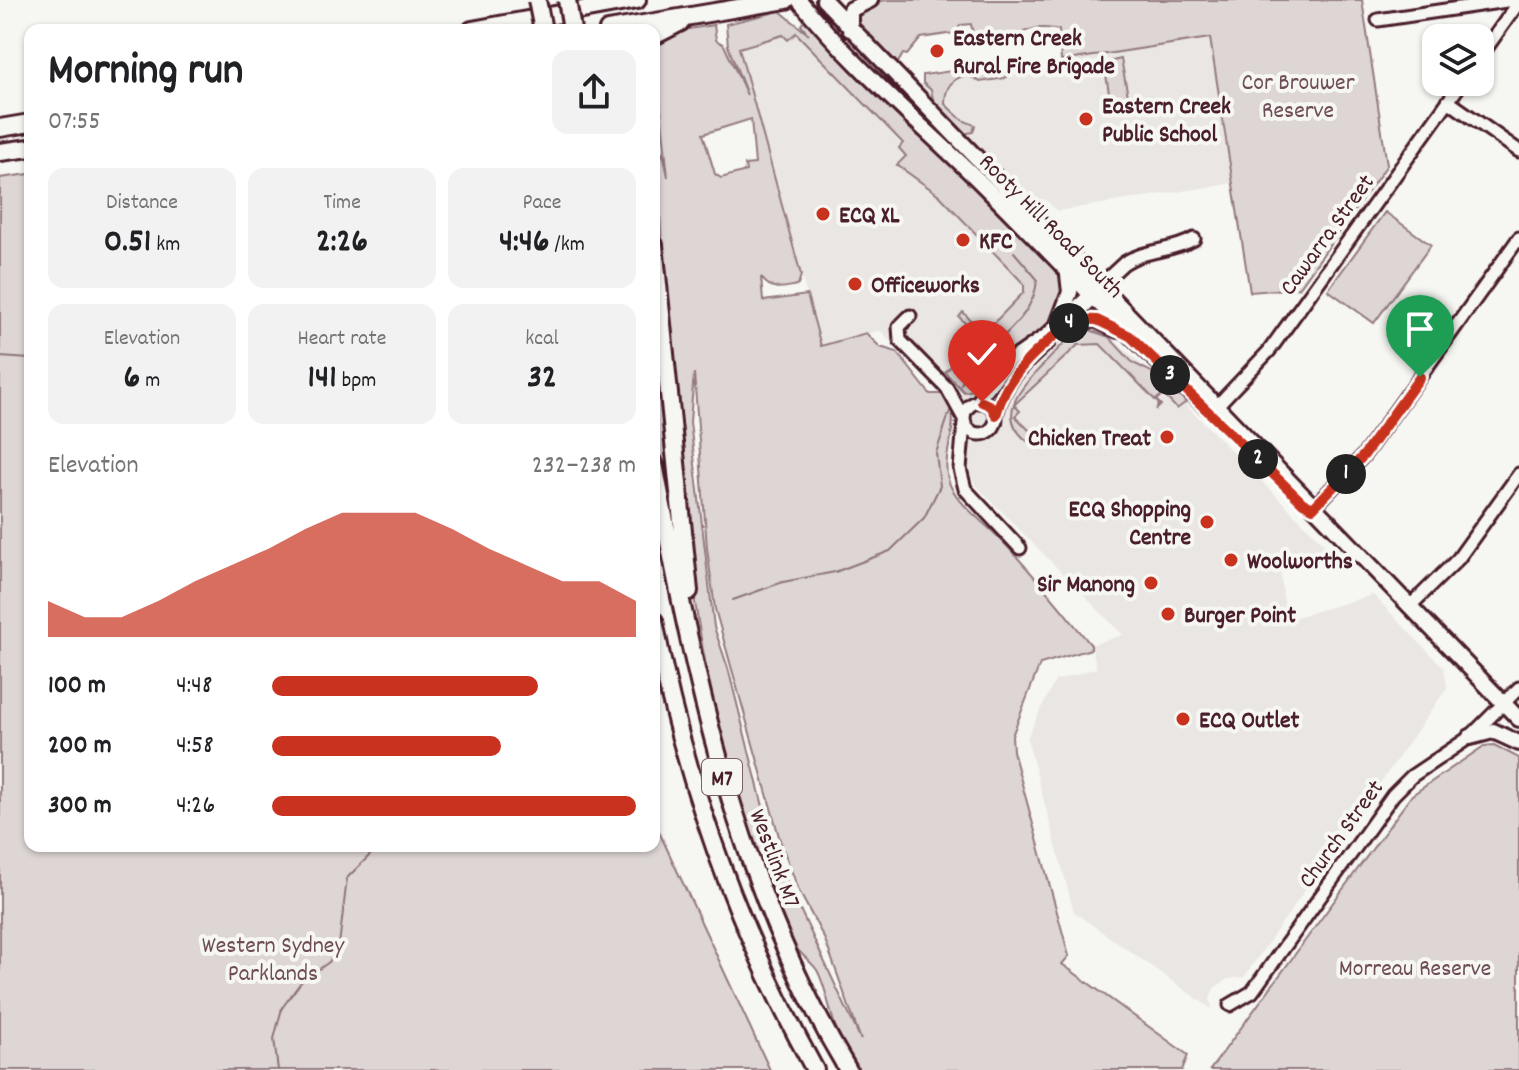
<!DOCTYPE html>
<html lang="en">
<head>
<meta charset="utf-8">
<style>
	body { margin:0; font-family:Dekko,sans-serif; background:#f2f2f2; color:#202124; height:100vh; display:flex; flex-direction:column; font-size:30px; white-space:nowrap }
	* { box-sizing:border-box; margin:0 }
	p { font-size:26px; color:#757577 }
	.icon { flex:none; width:44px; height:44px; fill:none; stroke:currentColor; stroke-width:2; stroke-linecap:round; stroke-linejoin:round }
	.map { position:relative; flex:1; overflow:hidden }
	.drawer { position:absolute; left:24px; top:24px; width:636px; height:828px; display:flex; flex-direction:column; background:#fff; border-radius:16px; box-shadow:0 2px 6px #0004 }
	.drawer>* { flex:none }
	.buttons { position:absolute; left:1422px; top:24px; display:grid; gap:16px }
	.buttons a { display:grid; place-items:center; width:72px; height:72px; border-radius:16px; background:#fff; box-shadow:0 2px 6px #0004; font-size:40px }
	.pin { position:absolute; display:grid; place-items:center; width:68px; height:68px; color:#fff; margin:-82px -34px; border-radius:50% 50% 50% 0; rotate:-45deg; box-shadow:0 0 8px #0007 }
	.pin .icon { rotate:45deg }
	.km { position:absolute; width:40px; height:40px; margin:-20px; border-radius:50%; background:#222; color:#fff; font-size:22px; line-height:40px; text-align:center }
	.round { display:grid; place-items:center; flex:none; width:84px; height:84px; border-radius:16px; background:#f2f2f2 }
	.head { display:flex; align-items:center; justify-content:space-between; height:136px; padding:0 24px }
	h1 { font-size:44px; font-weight:700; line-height:60px }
	.figures { display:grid; grid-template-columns:repeat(3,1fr); gap:12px; height:136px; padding:8px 24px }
	.figures div { display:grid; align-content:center; border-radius:16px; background:#f2f2f2; text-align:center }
	.figures b { font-size:34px; font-weight:700 }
	.figures small { font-size:22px; font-weight:400 }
	.figures p { font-size:22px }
	.chart { height:224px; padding:16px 24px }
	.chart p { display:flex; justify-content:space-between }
	.chart svg { width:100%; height:144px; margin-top:8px; fill:#c8321e; opacity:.7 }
	ul { padding:0 24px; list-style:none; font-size:26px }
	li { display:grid; grid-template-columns:128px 96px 1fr; align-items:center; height:60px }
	li i { height:20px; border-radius:10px; background:#c8321e }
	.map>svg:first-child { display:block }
</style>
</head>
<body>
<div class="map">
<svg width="1519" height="1070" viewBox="0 0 1519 1070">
	<rect width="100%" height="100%" fill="#f6f6f2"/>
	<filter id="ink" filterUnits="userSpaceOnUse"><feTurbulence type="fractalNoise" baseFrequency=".0125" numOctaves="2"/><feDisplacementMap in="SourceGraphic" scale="16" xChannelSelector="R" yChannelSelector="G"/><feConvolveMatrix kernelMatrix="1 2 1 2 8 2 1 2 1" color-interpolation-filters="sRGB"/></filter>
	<g filter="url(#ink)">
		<path fill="#e9e6e3" d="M785 16 1059 300 1086 327 1112 338 1173 392 1333 553 1280 570 1286 620 1373 595 1444 668 1447 688 1244 977 1228 979 1214 988 1210 998 1212 1009 1074 912 1027 738 1055 681 1097 668 1091 645 1123 635 975 484 950 429 949 404 880 330 821 346 735 35Z
			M1211 37 1233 183 1057 211 1045 199 1036 207 915 85Z"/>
		<path fill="#ddd6d5" stroke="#947a80" stroke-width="2" fill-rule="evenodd" d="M888 0H1362L1387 165 1299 288 1250 292 1210 38 1061 61 1059 30C1042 26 1018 27 1011 46H975L971 24 961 25 954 33 921 38 907 55 903 54 896 66 855 23V13L864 3Z
			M780 11 809 35 801 25 805 20 912 131 943 153 1058 269 1067 285 1053 318 1030 340 1002 360 979 389 964 392 945 372 972 346 986 345 959 317 963 312 978 328 988 329 1024 292V284L939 195 897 165 906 156 899 148 903 143 796 33 788 40 783 35 739 48 801 275 798 285C782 288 771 292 761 277L763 301 807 295 821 346 866 333 880 347 897 352 930 394H943C968 423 935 455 951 487 962 508 987 524 1002 541 1034 574 1062 610 1091 645V649L1040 664 1012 736 1013 751 1069 956 1062 964 1188 1055 1182 1070H859C851 1056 842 1042 836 1028 829 1010 826 986 817 970 810 960 799 954 793 943 681 709 674 422 657 168L663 152 668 177 654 42 669 32 714 25 716 40 724 45 747 95 728 46 726 24ZM751 119 755 164 745 165 746 171 721 178 715 174 703 134ZM694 373 707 548 715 609 780 840 799 891 825 940 861 1040 776 858 728 668 714 627 690 422Z
			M1121 59 1128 96 1110 99 1104 63Z
			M994 65 1011 73 1005 78 980 82C961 68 944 83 945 104L962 120 975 125 973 132 964 134 934 104 931 90 923 83V75Z
			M30 174V846H654V821L770 1070H0V178Z
			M1385 212 1431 245 1374 323 1328 290Z
			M654 298 674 514 671 515 654 429Z
			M1087 329 1109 337 1133 363 1160 376 1186 402 1177 409 1163 394 1156 400 1161 405 1156 410 1159 404 1100 344 1078 345 1014 405 1020 411 1015 416 1044 445 1049 442 1039 449C988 420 1020 388 1048 360 1061 347 1068 335 1087 329Z
			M1494 745 1519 758V1070H1210L1412 795 1484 746Z"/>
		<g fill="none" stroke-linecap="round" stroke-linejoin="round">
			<path stroke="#8e747a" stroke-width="2" d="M0 357 30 359
				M961 384C980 347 1035 324 1037 279L1014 252
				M733 600 783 582 835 572 890 551 924 518 940 486 936 453 950 411
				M278 1070 274 1039 282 1008 301 982 329 962 339 945 347 878 379 846"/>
			<defs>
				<path id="minor" d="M1378 20 1513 0
					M1480 57 1519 2
					M1448 101 1519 151
					M910 316 899 327 900 340 947 388 963 417
					M1071 322 1097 294
					M964 418a16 16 0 1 1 32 0a16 16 0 1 1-32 0Z
					M977 402 1010 360 1046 335 1124 263C1146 249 1171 252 1194 239
					M1212 411 1269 351 1462 82
					M996 415C1004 381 1024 364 1049 342
					M964 423 960 469 965 489 1020 548
					M1313 508 1364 455 1519 238
					M1409 607 1458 559 1519 474
					M1230 1005 1252 992 1393 795 1412 776 1470 737 1519 688"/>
				<path id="major" d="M799 0C852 65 916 120 976 178 1053 254 1125 334 1206 406
					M824 0 1519 719
					M850 29V10L870 0
					M1075 319 1097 320 1118 330
					M1058 324 1070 292 1068 275
					M1470 737 1493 731 1519 743"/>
				<path id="highway" d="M472 30 637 0
					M608 30 786 0
					M654 36 681 22
					M0 128 30 123
					M0 152 30 148
					M654 245 689 591
					M654 464C694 676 735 882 848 1070
					M654 621C684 779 737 929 815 1070"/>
			</defs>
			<use href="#minor" stroke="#4a1f2b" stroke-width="17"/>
			<use href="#major" stroke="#4a1f2b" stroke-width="20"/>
			<use href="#highway" stroke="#4a1f2b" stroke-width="22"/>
			<use href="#minor" stroke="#f6f6f2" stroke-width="11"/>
			<use href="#major" stroke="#f6f6f2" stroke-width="14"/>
			<use href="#highway" stroke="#f6f6f2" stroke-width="16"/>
			<defs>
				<path id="highway-bridge" d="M537 0 543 30
					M567 0 572 30"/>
			</defs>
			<use href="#highway-bridge" stroke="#4a1f2b" stroke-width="22" stroke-linecap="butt"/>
			<use href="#highway-bridge" stroke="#f6f6f2" stroke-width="16"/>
		</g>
	</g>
	<g fill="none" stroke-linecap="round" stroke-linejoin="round" filter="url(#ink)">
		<defs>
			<path id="route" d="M982 402 991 406 996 415C1007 372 1042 345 1075 319L1097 320 1130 336 1303 503 1313 508 1364 455 1420 377"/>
		</defs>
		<use href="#route" stroke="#fff" stroke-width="16"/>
		<use href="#route" stroke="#c8321e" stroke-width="10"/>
	</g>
	<g fill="#c8321e" stroke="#f6f6f2" stroke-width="3">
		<circle cx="937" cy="51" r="8"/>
		<circle cx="1086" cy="119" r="8"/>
		<circle cx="823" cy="214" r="8"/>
		<circle cx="963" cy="240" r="8"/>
		<circle cx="855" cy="284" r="8"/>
		<circle cx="1167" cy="437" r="8"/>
		<circle cx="1207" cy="522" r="8"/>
		<circle cx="1231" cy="560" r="8"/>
		<circle cx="1151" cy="583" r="8"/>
		<circle cx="1168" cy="614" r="8"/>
		<circle cx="1183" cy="719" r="8"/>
	</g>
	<g text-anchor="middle" stroke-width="8" stroke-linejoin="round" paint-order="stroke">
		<rect fill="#f6f6f2" stroke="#7e6067" stroke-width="2" x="702" y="759" width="40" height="36" rx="6"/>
		<g font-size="22" font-weight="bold" fill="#4a1f2b">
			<text x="722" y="785">M7</text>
		</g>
		<g font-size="24" font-weight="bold" fill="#4a1f2b" stroke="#f6f6f2" text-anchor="start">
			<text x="953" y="45">Eastern Creek<tspan x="953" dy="28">Rural Fire Brigade</tspan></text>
			<text x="1102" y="113">Eastern Creek<tspan x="1102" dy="28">Public School</tspan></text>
			<text x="839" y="222">ECQ XL</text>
			<text x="979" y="248">KFC</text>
			<text x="871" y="292">Officeworks</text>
			<text x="1151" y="445" text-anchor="end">Chicken Treat</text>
			<text x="1191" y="516" text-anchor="end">ECQ Shopping<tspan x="1191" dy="28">Centre</tspan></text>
			<text x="1247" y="568">Woolworths</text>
			<text x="1135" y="591" text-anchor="end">Sir Manong</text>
			<text x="1184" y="622">Burger Point</text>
			<text x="1199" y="727">ECQ Outlet</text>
		</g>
		<g font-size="24" fill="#6f4d56" stroke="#f6f6f2">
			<text x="1298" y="89">Cor Brouwer<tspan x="1298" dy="28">Reserve</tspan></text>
			<text x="273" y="952">Western Sydney<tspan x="273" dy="28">Parklands</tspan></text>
			<text x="1415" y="975">Morreau Reserve</text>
		</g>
		<g font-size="24" fill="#4a1f2b" stroke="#f6f6f2">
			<text transform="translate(1052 225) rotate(45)" y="8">Rooty Hill Road South</text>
			<text transform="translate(1326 234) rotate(-54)" y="8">Cawarra Street</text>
			<text transform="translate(1340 833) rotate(-54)" y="8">Church Street</text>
			<text transform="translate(776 858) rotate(69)" y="8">Westlink M7</text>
		</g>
	</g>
</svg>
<div class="buttons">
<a><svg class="icon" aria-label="layers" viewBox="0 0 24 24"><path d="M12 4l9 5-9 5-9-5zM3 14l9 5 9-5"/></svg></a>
</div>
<div class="pin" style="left:1420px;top:377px;background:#1e9e55"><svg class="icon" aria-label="arrive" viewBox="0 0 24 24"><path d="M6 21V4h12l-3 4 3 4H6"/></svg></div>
<div class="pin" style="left:982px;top:402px;background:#d93025"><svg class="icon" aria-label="check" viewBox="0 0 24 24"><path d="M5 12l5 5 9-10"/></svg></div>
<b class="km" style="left:1346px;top:474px">1</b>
<b class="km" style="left:1258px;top:459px">2</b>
<b class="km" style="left:1170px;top:375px">3</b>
<b class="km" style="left:1069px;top:323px">4</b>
<section class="drawer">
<div class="head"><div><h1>Morning run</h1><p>07:55</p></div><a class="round"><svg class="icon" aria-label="share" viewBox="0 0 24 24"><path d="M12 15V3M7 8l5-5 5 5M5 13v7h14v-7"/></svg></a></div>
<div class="figures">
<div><p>Distance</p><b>0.51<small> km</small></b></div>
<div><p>Time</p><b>2:26</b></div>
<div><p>Pace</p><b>4:46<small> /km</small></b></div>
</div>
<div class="figures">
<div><p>Elevation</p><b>6<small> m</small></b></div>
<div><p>Heart rate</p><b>141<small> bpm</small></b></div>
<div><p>kcal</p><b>32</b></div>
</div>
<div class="chart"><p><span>Elevation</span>232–238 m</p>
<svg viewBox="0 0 160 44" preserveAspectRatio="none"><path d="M0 44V33L10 38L20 38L30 33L40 27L50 22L60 17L70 11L80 6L90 6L100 6L110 11L120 17L130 22L140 27L150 27L160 33V44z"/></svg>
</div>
<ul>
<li><b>100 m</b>4:48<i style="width:73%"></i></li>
<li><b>200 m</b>4:58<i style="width:63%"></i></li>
<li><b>300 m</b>4:26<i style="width:100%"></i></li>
</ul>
</section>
</div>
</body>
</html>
